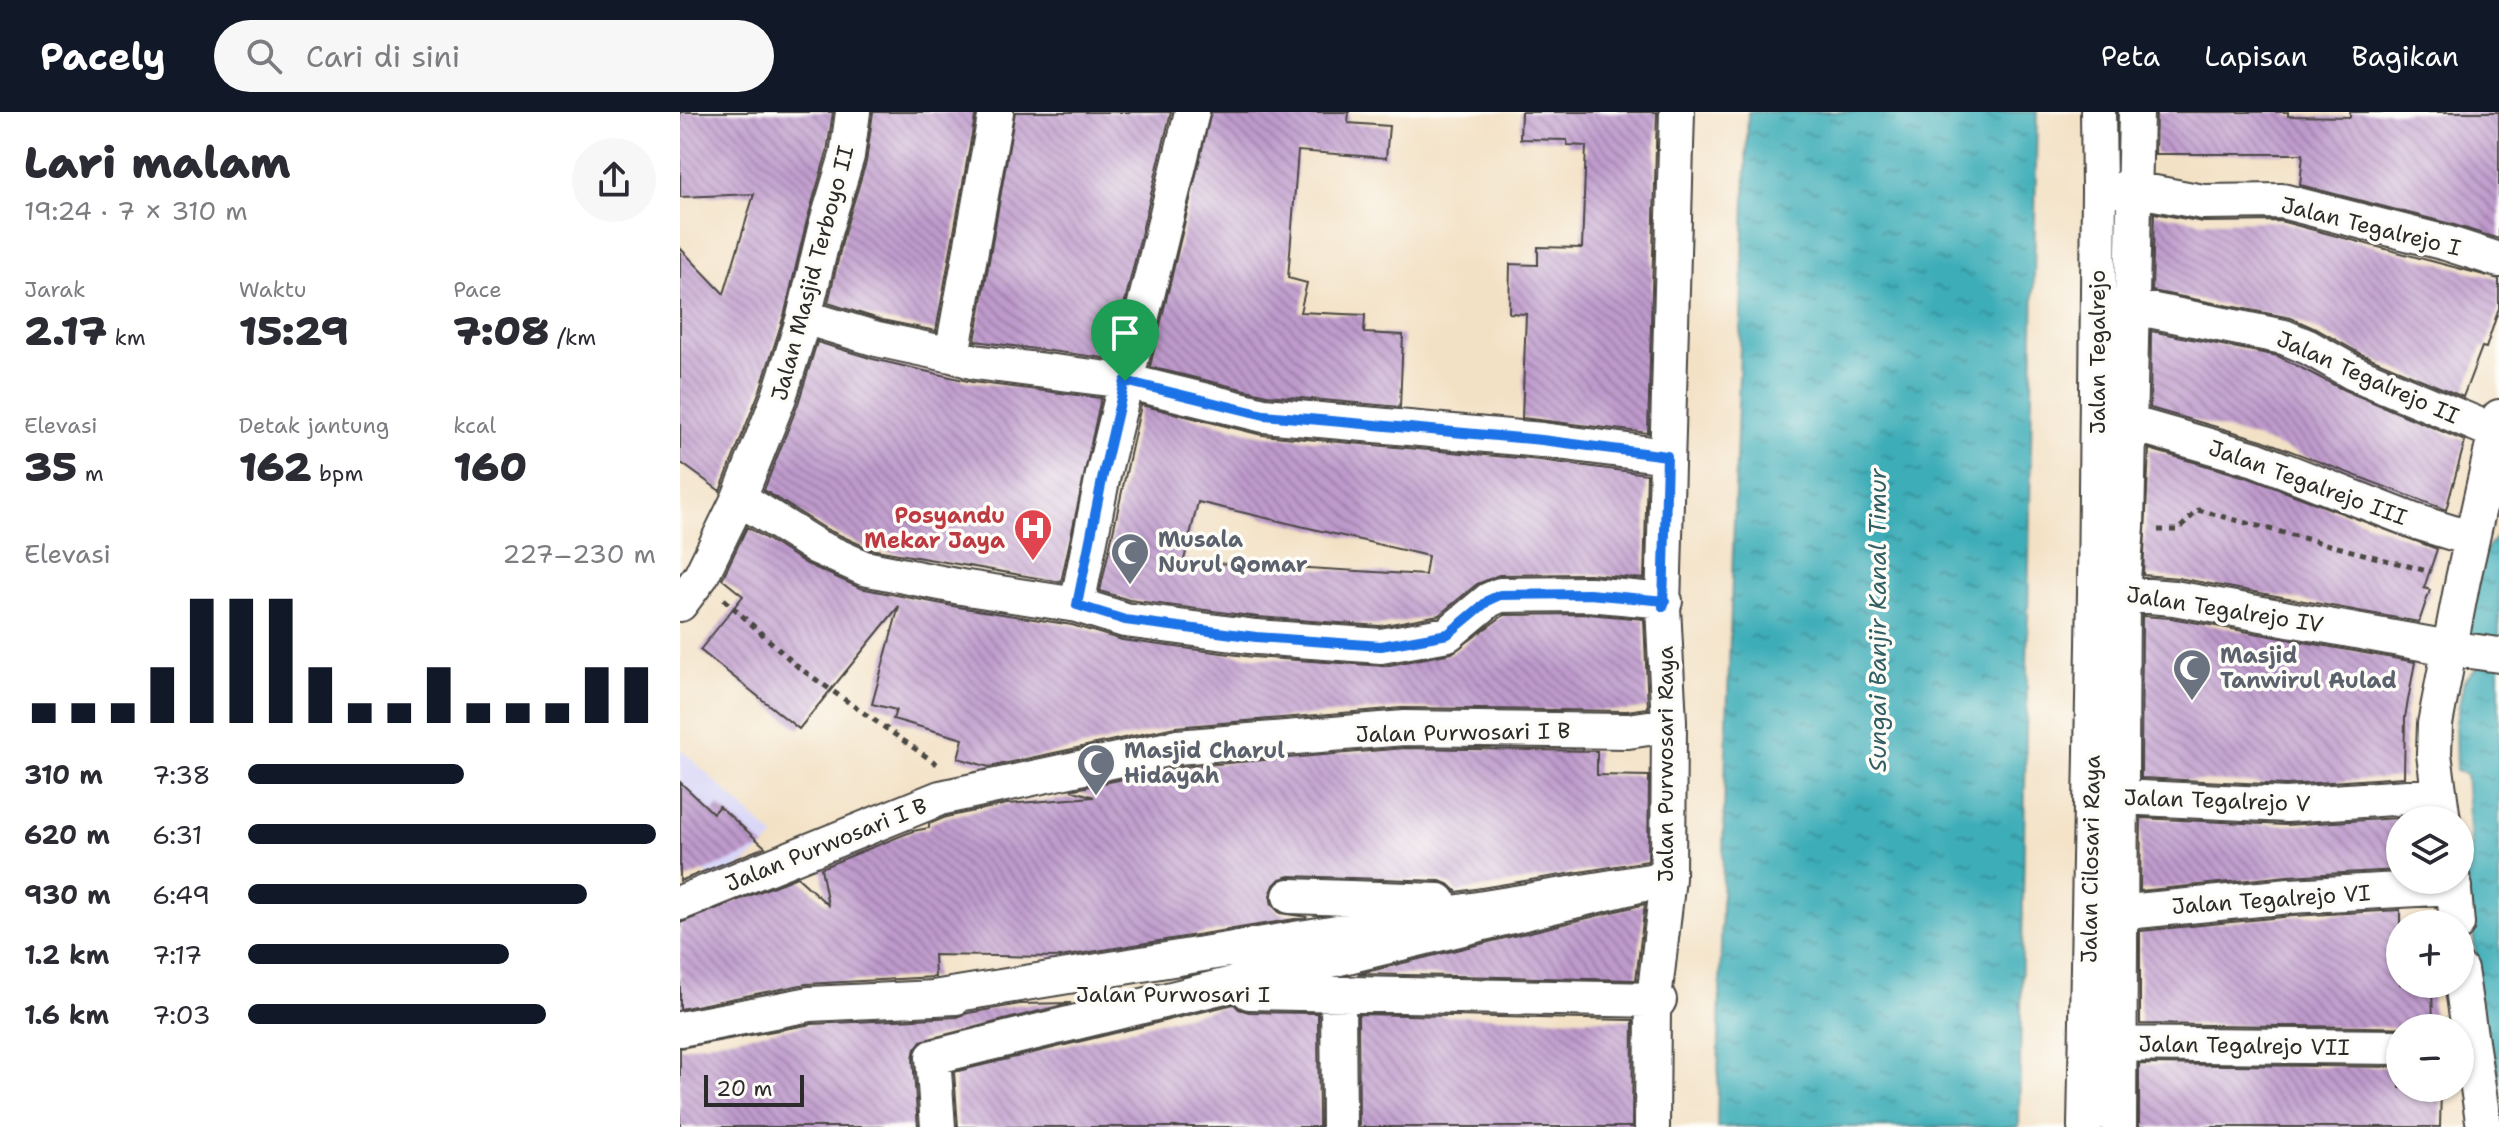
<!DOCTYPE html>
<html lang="id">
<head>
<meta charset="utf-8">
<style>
	body { margin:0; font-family:"Shantell Sans",sans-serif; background:#f7f7f7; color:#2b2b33; height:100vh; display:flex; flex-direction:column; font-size:30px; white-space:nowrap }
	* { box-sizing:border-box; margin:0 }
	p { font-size:26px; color:#7c7c81 }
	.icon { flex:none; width:44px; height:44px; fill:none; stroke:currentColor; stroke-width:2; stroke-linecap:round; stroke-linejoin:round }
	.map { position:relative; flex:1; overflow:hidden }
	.drawer { display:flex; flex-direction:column; background:#fff; width:680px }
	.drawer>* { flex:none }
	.buttons { position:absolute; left:1706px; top:694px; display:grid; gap:16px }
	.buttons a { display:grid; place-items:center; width:88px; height:88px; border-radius:50%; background:#fff; box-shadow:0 2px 6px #0004; font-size:40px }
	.scale { position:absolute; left:24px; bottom:20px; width:100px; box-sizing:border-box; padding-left:8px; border:4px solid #2b2b2b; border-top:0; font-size:22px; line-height:28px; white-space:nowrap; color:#2b2b2b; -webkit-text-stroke:6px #fdfcf7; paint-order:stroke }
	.pin { position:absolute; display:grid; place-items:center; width:68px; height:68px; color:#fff; margin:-82px -34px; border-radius:50% 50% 50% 0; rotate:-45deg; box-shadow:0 0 8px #0007 }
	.pin .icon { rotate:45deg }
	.round { display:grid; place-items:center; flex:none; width:84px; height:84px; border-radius:42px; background:#f7f7f7 }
	.summary { display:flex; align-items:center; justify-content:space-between; height:136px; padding:0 24px }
	h1 { font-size:44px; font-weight:800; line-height:60px }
	.metrics { display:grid; grid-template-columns:repeat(3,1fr); gap:12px; height:136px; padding:8px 24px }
	.metrics div { display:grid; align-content:center }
	.metrics b { font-size:40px; font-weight:800 }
	.metrics small { font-size:22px; font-weight:400 }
	.metrics p { font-size:22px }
	.chart { height:224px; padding:16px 24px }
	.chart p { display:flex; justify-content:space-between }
	.chart svg { width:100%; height:144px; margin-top:8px; stroke:#111827; stroke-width:6 }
	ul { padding:0 24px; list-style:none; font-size:26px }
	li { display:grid; grid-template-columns:128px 96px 1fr; align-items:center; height:60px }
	li i { height:20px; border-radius:10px; background:#111827 }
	header { display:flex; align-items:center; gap:48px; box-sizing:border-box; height:112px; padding:0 40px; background:#111827; color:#fff }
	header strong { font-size:38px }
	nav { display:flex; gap:44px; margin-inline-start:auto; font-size:28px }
	.search { width:560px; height:72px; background:#f7f7f7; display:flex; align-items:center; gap:20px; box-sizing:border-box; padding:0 28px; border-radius:44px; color:#7c7c81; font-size:30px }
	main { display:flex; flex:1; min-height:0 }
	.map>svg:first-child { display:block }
</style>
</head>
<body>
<header>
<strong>Pacely</strong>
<div class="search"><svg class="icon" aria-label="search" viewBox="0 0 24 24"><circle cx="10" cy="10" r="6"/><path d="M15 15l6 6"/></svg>Cari di sini</div>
<nav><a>Peta</a><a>Lapisan</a><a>Bagikan</a></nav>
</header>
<main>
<section class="drawer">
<div class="summary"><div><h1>Lari malam</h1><p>19:24 · 7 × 310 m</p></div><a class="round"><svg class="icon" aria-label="share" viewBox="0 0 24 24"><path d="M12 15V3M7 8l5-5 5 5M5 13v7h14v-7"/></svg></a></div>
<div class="metrics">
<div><p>Jarak</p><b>2.17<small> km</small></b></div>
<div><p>Waktu</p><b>15:29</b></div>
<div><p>Pace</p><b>7:08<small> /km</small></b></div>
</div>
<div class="metrics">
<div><p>Elevasi</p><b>35<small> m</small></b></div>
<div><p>Detak jantung</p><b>162<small> bpm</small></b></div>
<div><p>kcal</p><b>160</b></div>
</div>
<div class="chart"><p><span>Elevasi</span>227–230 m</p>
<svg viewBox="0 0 160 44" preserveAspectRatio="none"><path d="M5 44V38M15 44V38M25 44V38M35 44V27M45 44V6M55 44V6M65 44V6M75 44V27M85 44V38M95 44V38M105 44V27M115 44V38M125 44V38M135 44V38M145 44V27M155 44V27"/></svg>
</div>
<ul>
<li><b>310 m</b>7:38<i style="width:53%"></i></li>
<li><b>620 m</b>6:31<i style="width:100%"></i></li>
<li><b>930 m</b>6:49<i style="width:83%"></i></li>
<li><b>1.2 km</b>7:17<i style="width:64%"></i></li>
<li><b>1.6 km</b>7:03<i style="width:73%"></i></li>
</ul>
</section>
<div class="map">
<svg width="1819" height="1015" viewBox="0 0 1819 1015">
	<defs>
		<pattern id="water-ripples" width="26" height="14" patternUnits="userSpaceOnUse" patternTransform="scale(2)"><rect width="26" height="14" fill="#3dadb8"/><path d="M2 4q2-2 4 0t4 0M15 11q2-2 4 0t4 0" fill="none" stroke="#338d96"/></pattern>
		<pattern id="building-back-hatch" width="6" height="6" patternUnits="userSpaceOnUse" patternTransform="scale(2)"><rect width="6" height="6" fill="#be9acc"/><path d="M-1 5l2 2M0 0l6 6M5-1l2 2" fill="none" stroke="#9b7ea6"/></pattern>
	</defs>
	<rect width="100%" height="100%" fill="#fdfcf7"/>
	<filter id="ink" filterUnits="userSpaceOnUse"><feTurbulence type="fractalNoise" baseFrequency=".0125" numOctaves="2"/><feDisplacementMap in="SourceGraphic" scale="16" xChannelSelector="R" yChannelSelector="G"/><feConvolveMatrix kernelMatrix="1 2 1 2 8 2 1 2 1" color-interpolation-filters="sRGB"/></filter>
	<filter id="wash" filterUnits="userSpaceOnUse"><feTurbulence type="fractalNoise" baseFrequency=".006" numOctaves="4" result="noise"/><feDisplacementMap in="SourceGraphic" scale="32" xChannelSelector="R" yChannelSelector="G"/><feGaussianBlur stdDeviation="1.8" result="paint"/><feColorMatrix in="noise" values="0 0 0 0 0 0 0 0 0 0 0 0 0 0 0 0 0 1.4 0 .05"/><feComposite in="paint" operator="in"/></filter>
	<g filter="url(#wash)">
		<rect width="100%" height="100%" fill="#f3e1c5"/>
		<path fill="#d9d7f7" d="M0 636 95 726 46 767 34 770 0 737Z"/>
		<path fill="url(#water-ripples)" stroke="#346c72" stroke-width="2" d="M1068 0H1357L1339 1015H1037L1044 697Z
			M1819 421V1015L1793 869 1797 852 1784 758 1791 733 1786 662 1776 659 1775 614 1784 568 1799 554 1802 534 1788 519 1803 442Z"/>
		<g id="blocks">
			<path fill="url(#building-back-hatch)" fill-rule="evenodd" d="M0 0H153L147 40 126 112 105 200 80 278 40 379 0 350V136L44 182 74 82 0 85Z
				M193 0H296L256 219 202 208 148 191 164 122 186 50Z
				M335 0H491L431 247 295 229Z
				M531 0H669L668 11 709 14 706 46 618 39 608 166 627 171 620 200 685 203 684 221 723 223 720 295 587 283 470 255Z
				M841 0H977L968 321 842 306 846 202 829 201 830 152 858 153V135L902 136 906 34 887 33V28L840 27Z
				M1476 0H1608V4L1670 5V0H1819V127L1771 112 1620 73 1623 42H1475Z
				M1474 101 1523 110 1600 109 1819 167V196L1806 236 1802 235 1783 285 1681 242 1638 218 1611 206 1472 179Z
				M1471 219 1598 244 1664 278 1785 329 1766 398 1582 328 1470 296Z
				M137 230 193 247 292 270 421 286 381 470 190 437 146 417 84 378 118 292Z
				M461 293 582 323 860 348 967 362 964 467 909 462 819 463 797 472 759 503 700 514 578 505 449 488 420 479ZM518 390 748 444 745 463 594 454V456L504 448Z
				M1469 337 1569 366 1757 437 1744 476 1750 478 1739 510 1498 466 1463 463Z
				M67 415 127 452 180 476 278 495 392 513 442 528 573 545 704 554 772 541 824 503 908 502 964 507 968 596 947 599 722 596 495 615 309 655 278 646 283 627 213 607 216 598 192 592 219 494 119 617 20 538 63 484 42 467Z
				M1462 504 1491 506 1735 550 1725 605 1724 665 1606 673 1461 666Z
				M725 636 917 639V663L969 664 968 749 777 780 770 773 760 769 610 764 600 767 594 773 590 783 592 793 600 801 627 805 380 845 254 843 255 865 126 872 0 897V811L117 765 148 793 141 756 233 719 249 716V712L266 705 327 692 414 685 391 678 500 655Z
				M0 670 33 701 39 694 85 735 0 769Z
				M1461 706 1605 713 1718 706V758L1608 764 1460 779Z
				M965 792 956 868 678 862Z
				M1720 798V872H1752L1753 916 1460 912V819L1612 804Z
				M391 891 241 929 235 937 233 946 238 1015H0V936L132 912 277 905 288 901 340 892Z
				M554 892 559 897 569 900 638 901 639 1015H278L274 960Z
				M678 902 953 908 952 1015H679Z
				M1459 952 1720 955V976H1761L1760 1015H1459Z"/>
		</g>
	</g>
	<g filter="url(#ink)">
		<use href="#blocks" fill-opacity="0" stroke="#494642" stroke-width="2"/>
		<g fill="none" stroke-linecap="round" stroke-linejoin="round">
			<defs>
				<path id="street" d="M1432 78 1453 77 1523 90 1602 89 1766 131 1819 148
					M1431 195 1474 199 1604 225 1628 235 1672 260 1815 320
					M124 205 197 227 272 243 295 250 445 269 584 303 862 328 987 344
					M272 243 316 0
					M1428 305 1575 347 1734 409 1792 427
					M59 386 137 435 184 456 281 475 397 493 445 508 576 525 701 534 768 522 809 488 820 483 909 482 985 489 983 495
					M1419 480 1494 486 1769 536 1819 543
					M0 492 21 464 59 386 99 285 124 205 145 117 167 44 173 0
					M397 493 423 363 512 0
					M1419 684 1606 693 1758 683
					M1763 708 1754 642 1755 612 1783 467 1819 305
					M1773 768 1777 812
					M610 784 759 789
					M0 791 260 686 497 635 724 616 948 619 989 613
					M1416 803 1610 784 1774 775
					M1780 858 1804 1015
					M569 880 979 888 973 896
					M658 883 659 1015
					M253 886 988 766 253 945 258 1015
					M0 917 130 892 276 885
					M1420 932 1720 935
					M972 1015 973 896 988 766 989 610 983 495 997 0
					M1405 1015 1415 480 1419 78 1418 0
					M1439 1015 1442 481 1447 414 1456 0"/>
			</defs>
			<use href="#street" stroke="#494642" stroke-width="38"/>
			<path stroke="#494642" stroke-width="5" stroke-dasharray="6 6" stroke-linecap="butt" d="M1478 418H1498L1518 398 1751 460
				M44 487 118 555 257 652"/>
			<use href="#street" stroke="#fff" stroke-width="34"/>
		</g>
	</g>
	<g fill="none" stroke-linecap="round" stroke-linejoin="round" filter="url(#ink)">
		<defs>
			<path id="route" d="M445 269 423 363 397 493 445 508 576 525 701 534 768 522 809 488 820 483 909 482 985 489 983 495 987 344 862 328 584 303 445 269"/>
		</defs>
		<use href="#route" stroke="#fff" stroke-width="16"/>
		<use href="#route" stroke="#1a73e8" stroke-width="10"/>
	</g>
	<defs>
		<symbol id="hospital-pin" viewBox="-11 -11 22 30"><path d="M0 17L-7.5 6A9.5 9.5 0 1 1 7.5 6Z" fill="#e0444e" stroke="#fdfcf7"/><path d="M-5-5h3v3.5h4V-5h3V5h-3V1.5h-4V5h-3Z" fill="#fff"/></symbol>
		<symbol id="mosque-pin" viewBox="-11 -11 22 30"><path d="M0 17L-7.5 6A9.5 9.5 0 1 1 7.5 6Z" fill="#6b7280" stroke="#fdfcf7"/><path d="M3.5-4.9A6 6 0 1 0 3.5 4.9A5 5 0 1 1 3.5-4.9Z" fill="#fff"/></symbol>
	</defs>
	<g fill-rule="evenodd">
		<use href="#hospital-pin" x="331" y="394" width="44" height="60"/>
		<use href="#mosque-pin" x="428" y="418" width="44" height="60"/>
		<use href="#mosque-pin" x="1490" y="534" width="44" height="60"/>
		<use href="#mosque-pin" x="394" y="629" width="44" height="60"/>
	</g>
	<g text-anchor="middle" stroke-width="7" stroke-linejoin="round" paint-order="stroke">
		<g font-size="22" fill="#2b2b2b" stroke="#fdfcf7">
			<text transform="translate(1691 114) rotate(14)" y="8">Jalan Tegalrejo I</text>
			<text transform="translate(132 161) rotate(-75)" y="8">Jalan Masjid Terboyo II</text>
			<text transform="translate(1417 240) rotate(-90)" y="8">Jalan Tegalrejo</text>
			<text transform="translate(1688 265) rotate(24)" y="8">Jalan Tegalrejo II</text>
			<text transform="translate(1628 370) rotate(20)" y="8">Jalan Tegalrejo III</text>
			<text transform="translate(1545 497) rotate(9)" y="8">Jalan Tegalrejo IV</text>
			<text transform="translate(783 620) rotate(-1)" y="8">Jalan Purwosari I B</text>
			<text transform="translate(985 652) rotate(-90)" y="8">Jalan Purwosari Raya</text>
			<text transform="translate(1537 688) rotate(2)" y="8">Jalan Tegalrejo V</text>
			<text transform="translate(146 732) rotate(-22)" y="8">Jalan Purwosari I B</text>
			<text transform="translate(1410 747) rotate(-89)" y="8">Jalan Cilosari Raya</text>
			<text transform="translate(1591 787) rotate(-4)" y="8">Jalan Tegalrejo VI</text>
			<text x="493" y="890">Jalan Purwosari I</text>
			<text transform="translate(1564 933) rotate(1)" y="8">Jalan Tegalrejo VII</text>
		</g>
		<g font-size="22" font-weight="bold" fill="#be3a42" stroke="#fdfcf7" text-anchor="end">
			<text x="325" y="411">Posyandu<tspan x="325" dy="25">Mekar Jaya</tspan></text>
		</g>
		<g font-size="22" font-weight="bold" fill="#5b616d" stroke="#fdfcf7" text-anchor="start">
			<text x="478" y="435">Musala<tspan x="478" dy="25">Nurul Qomar</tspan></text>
			<text x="1540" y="551">Masjid<tspan x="1540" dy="25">Tanwirul Aulad</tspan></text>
			<text x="444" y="646">Masjid Charul<tspan x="444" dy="25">Hidayah</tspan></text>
		</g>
		<g font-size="24" font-style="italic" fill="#325f63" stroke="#fdfcf7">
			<text transform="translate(1198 508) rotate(-90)" y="8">Sungai Banjir Kanal Timur</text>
		</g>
	</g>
</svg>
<div class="buttons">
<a><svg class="icon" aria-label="layers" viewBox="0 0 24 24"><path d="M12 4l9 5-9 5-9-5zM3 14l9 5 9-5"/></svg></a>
<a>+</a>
<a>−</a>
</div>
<div class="scale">20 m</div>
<div class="pin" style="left:445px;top:269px;background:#1e9e55"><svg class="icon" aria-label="arrive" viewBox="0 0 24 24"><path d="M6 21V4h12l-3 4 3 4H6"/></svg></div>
</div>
</main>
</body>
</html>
